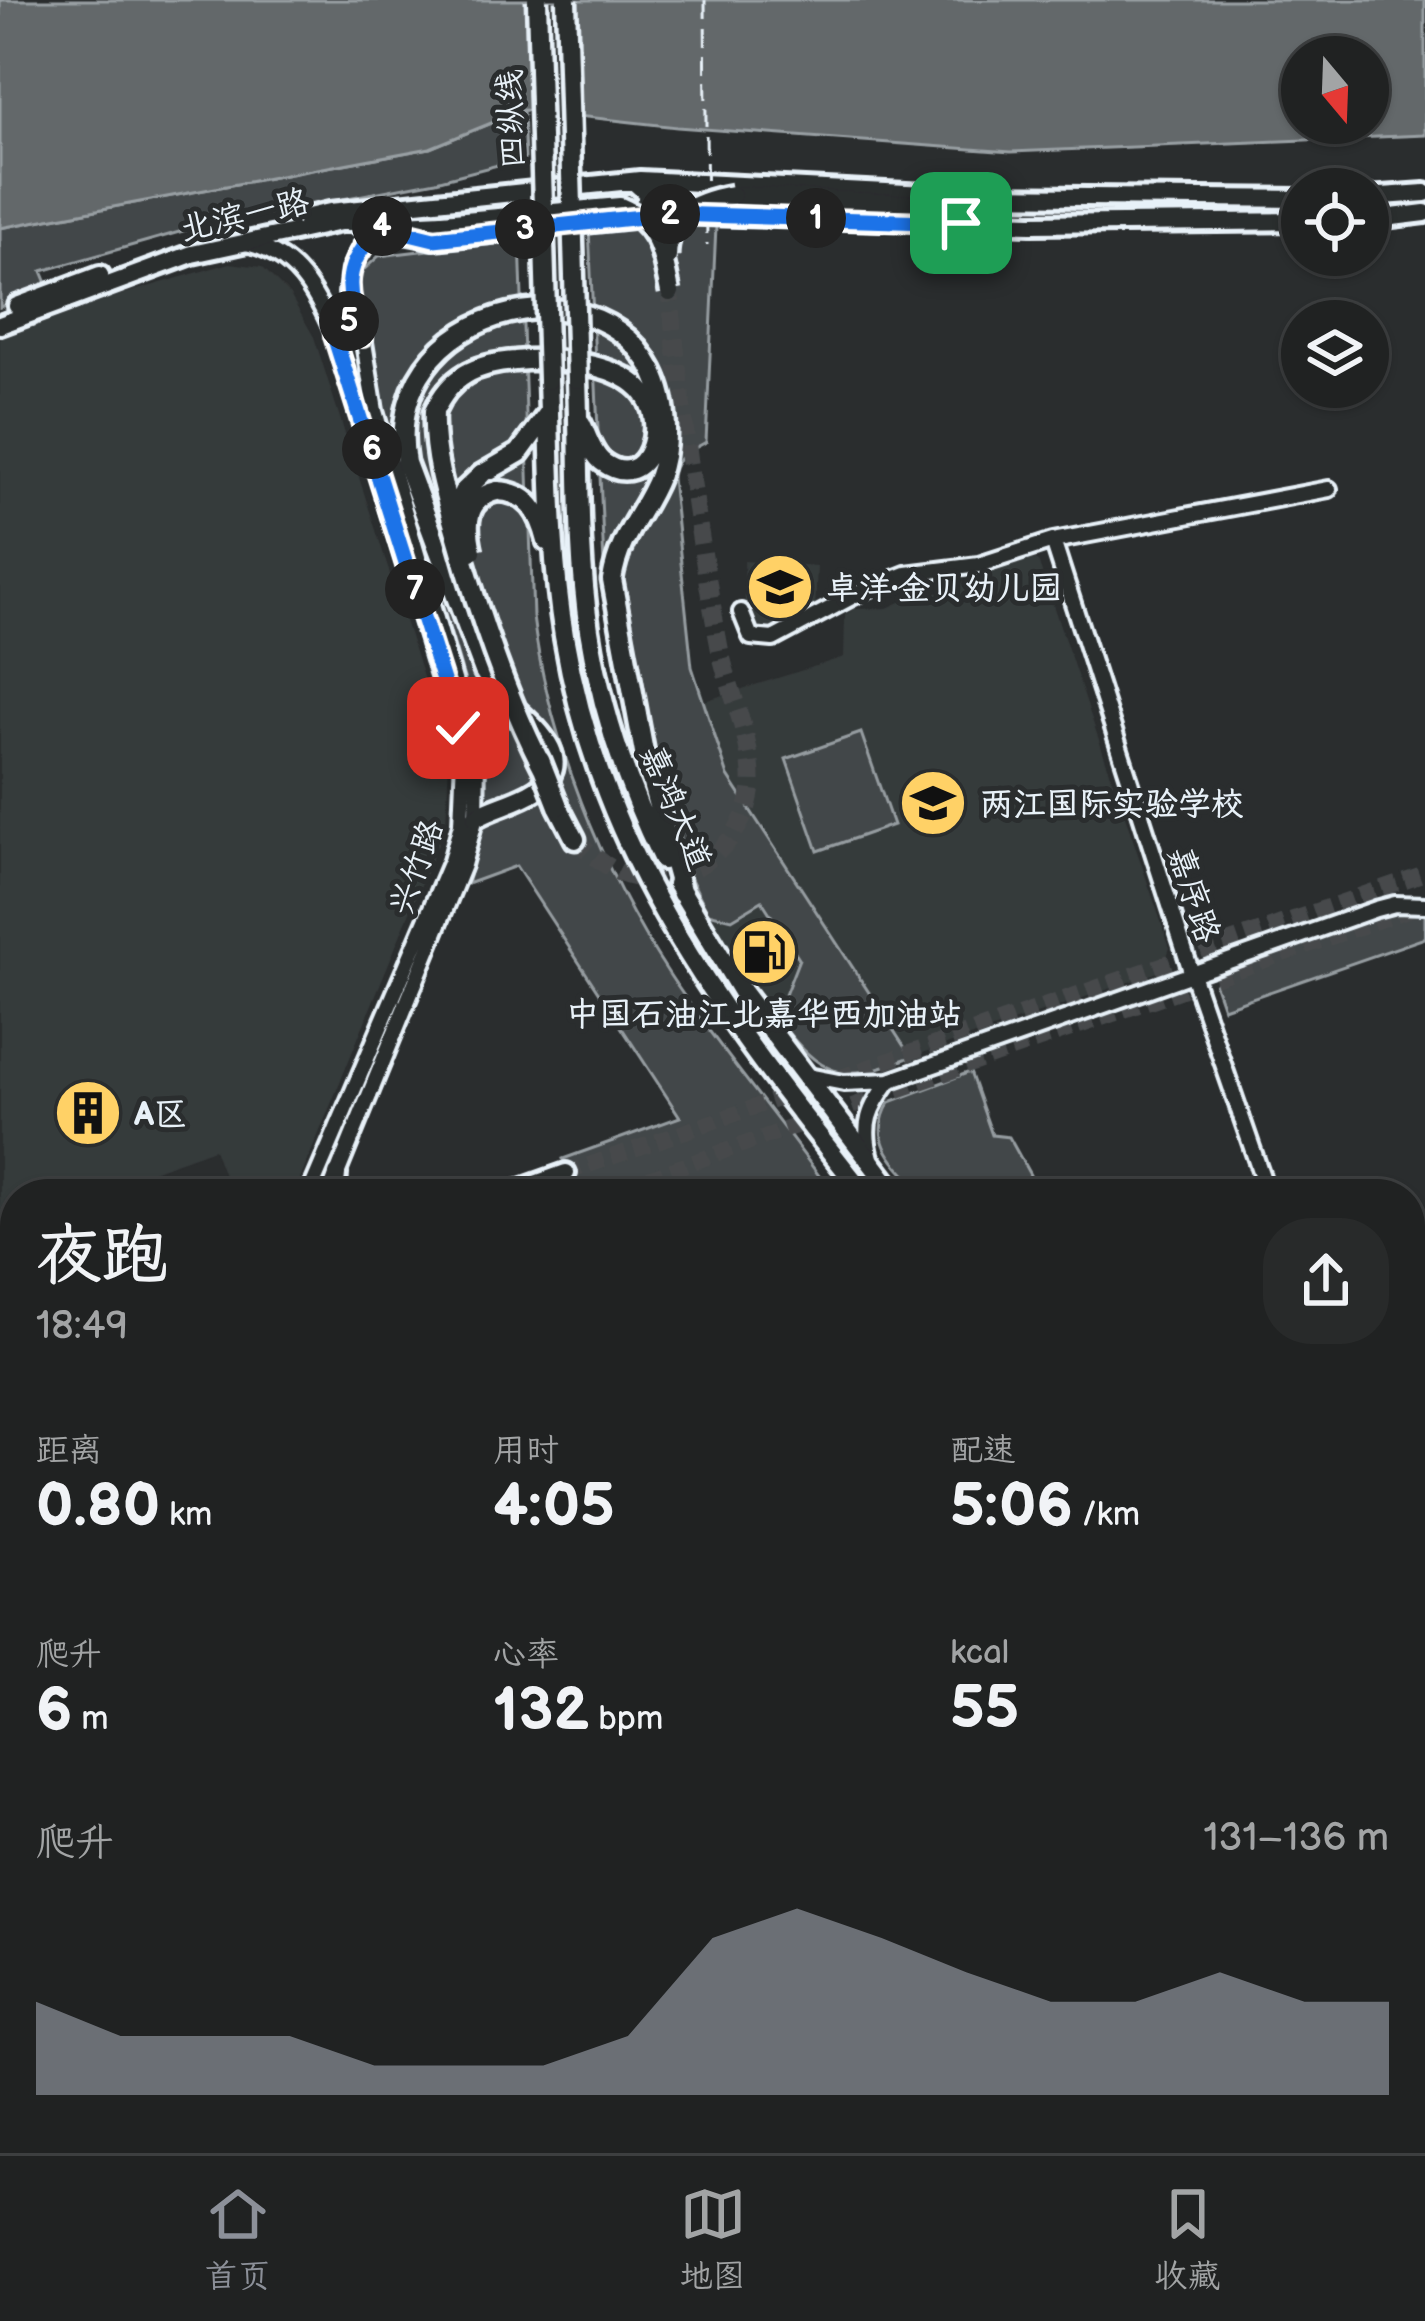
<!DOCTYPE html>
<html lang="zh">
<head>
<meta charset="utf-8">
<style>
	body { margin:0; font-family:"Balsamiq Sans","LXGW WenKai TC",sans-serif; background:#282a2a; color:#f1f3f6; height:100vh; display:flex; flex-direction:column; font-size:45px; white-space:nowrap }
	* { box-sizing:border-box; margin:0 }
	p { font-size:39px; color:#a2a4a5 }
	.icon { flex:none; width:66px; height:66px; fill:none; stroke:currentColor; stroke-width:2; stroke-linecap:round; stroke-linejoin:round }
	.map { position:relative; flex:1; overflow:hidden }
	.drawer { position:absolute; left:0px; top:1179px; width:1425px; height:975px; display:flex; flex-direction:column; background:#202222; border-radius:48px 48px 0 0; box-shadow:0 3px 9px #0004,0 0 0 3px #3d3f40 }
	.drawer>* { flex:none }
	.needle { width:78px; rotate:161deg }
	.fabs { position:absolute; left:1281px; top:36px; display:grid; gap:24px }
	.fabs a { display:grid; place-items:center; width:108px; height:108px; border-radius:50%; background:#202222; box-shadow:0 3px 9px #0004,0 0 0 3px #3d3f40; font-size:60px }
	.pin { position:absolute; display:grid; place-items:center; width:102px; height:102px; color:#fff; margin:-51px; border-radius:24px; box-shadow:0 6px 18px #0006 }
	.km { position:absolute; width:60px; height:60px; margin:-30px; border-radius:50%; background:#222; color:#fff; font-size:33px; line-height:60px; text-align:center }
	.round { display:grid; place-items:center; flex:none; width:126px; height:126px; border-radius:48px; background:#282a2a }
	.head { display:flex; align-items:center; justify-content:space-between; height:204px; padding:0 36px }
	h1 { font-size:66px; font-weight:700; line-height:90px }
	.figures { display:grid; grid-template-columns:repeat(3,1fr); gap:18px; height:204px; padding:12px 36px }
	.figures div { display:grid; align-content:center }
	.figures b { font-size:60px; font-weight:700 }
	.figures small { font-size:33px; font-weight:400 }
	.figures p { font-size:33px }
	.chart { height:336px; padding:24px 36px }
	.chart p { display:flex; justify-content:space-between }
	.chart svg { width:100%; height:216px; margin-top:12px; fill:#8c9099; opacity:.7 }
	.dock { display:flex; justify-content:space-around; align-items:center; height:168px; border-top:3px solid #3d3f40; background:#202222; font-size:33px; color:#a2a4a5 }
	.dock a { display:grid; justify-items:center; gap:6px }
	.dock .on { color:#8c9099 }
	.map>svg:first-child { display:block }
</style>
</head>
<body>
<div class="map">
<svg width="1425" height="2153" viewBox="0 0 1425 2153">
	<rect width="100%" height="100%" fill="#2a2d2e"/>
	<filter id="ink" filterUnits="userSpaceOnUse"><feTurbulence type="fractalNoise" baseFrequency=".00833" numOctaves="2"/><feDisplacementMap in="SourceGraphic" scale="24" xChannelSelector="R" yChannelSelector="G"/><feConvolveMatrix kernelMatrix="1 2 1 2 8 2 1 2 1" color-interpolation-filters="sRGB"/></filter>
	<g filter="url(#ink)">
		<path fill="#363a3b" d="M230 263 262 267 290 295 314 337 449 758 446 824 294 1194 238 1193 225 1178 214 1149 88 1194H15V1220L0 1226V338L51 315Z
			M1024 557 1038 561 1170 948 1161 971 911 1057 728 776 701 702 844 657 845 615 854 609 887 608 918 594 925 598Z
			M744 561 817 566 815 614 772 634 758 633 745 609Z
			M762 901 799 959 776 1018 708 913 732 919Z
			M15 1718V1942L0 1934V1726Z"/>
		<path fill="#424648" stroke="#959ca0" stroke-width="3" d="M523 110 525 158 436 181 197 227 42 271 49 288 0 307V228L430 148Z
			M634 224 716 226 706 442C689 452 674 456 672 478L692 667 728 776 911 1057C838 1084 824 1078 776 1018L799 959 762 901 732 919 708 913 681 859 605 587 589 228Z
			M520 239 533 617C548 736 602 873 669 974 719 1050 780 1119 832 1194H740L724 1179 678 1194H574L563 1159 680 1117 516 866 467 884C482 827 489 797 482 738L384 409 372 337 357 289 358 275 379 256Z
			M861 733 893 825 818 851 786 759Z
			M1398 909 1425 910V938L1223 1008 1215 985 1222 971Z
			M970 1072 992 1135 1009 1137 1030 1175 1023 1194H924C898 1166 865 1142 890 1102Z"/>
		<path fill="#63686b" stroke="#989fa3" stroke-width="3" fill-rule="evenodd" d="M0 0H1425V135L1011 152 677 127 523 110 430 148 0 228ZM1302 57H1368V123H1302Z"/>
		<path fill="#2a2d2e" d="M524 0H579L583 122 528 116Z"/>
		<g fill="none" stroke-linecap="round" stroke-linejoin="round">
			<path stroke="#464a4c" stroke-width="16" stroke-dasharray="16 8" stroke-linecap="butt" d="M566 1173 1425 873
				M603 1194 1422 905"/>
			<path stroke="#464a4c" stroke-width="18" stroke-dasharray="18 9" stroke-linecap="butt" d="M575 839C588 851 602 864 618 872 674 897 739 853 750 796 759 752 727 689 719 645 697 528 681 410 670 292"/>
			<defs>
				<path id="minor" d="M246 243C296 254 316 292 335 336L464 758 461 824 451 861 309 1194
					M1053 541 1192 974 1268 1194
					M741 612 751 637 773 639 863 591 906 574 979 565 1053 541 1329 489
					M808 1076 844 1083 889 1081 1376 909 1395 904 1425 905
					M871 1158C862 1125 869 1108 889 1081
					M333 1184 463 865 476 817 477 758 375 411 363 336 347 293 350 270 361 247 381 226
					M0 1706 15 1698
					M0 1961 15 1955
					M1196 2139 1229 2153
					M1027 2145 1087 2139
					M374 2153 376 2139"/>
				<path id="major" d="M633 181 646 193V201L633 218
					M979 196 1302 199
					M1368 197 1425 193
					M304 218 330 212 640 180 947 195
					M1368 220 1425 213
					M17 306 100 275
					M0 325 192 254 345 221 434 239 670 214 1031 224 1302 221
					M335 1194 337 1174
					M507 1194 566 1173
					M0 1385 15 1379
					M0 1407 15 1401
					M1410 1608 1425 1601
					M0 2013 15 2082
					M0 2118 8 2153
					M27 2139 30 2153
					M993 2153 998 2139
					M1025 2153 1028 2139"/>
				<path id="highway" d="M732 195 910 204 992 197
					M381 226 443 223
					M577 379C580 463 577 548 589 630 601 709 628 789 663 860
					M548 380C551 465 550 551 564 636 602 863 726 1019 864 1194
					M434 412C450 376 476 364 515 361 550 357 614 362 640 389 671 421 648 494 604 463 592 455 587 435 581 423
					M481 475 519 453 549 412
					M497 491C529 492 540 513 547 541
					M558 806 575 839
					M476 817C495 806 518 802 536 790 584 757 521 718 500 694 494 688 489 679 484 671L406 463C375 288 661 243 666 429 668 498 622 516 612 580L645 758 682 894
					M677 884 742 992 895 1194
					M1410 1556 1425 1551
					M1410 1587 1425 1593
					M1410 1647 1425 1654
					M1410 1754 1425 1747
					M1410 1841 1425 1855
					M1410 1891 1425 1917
					M1410 1930 1425 1946"/>
			</defs>
			<use href="#minor" stroke="#e8f1f8" stroke-width="22"/>
			<use href="#major" stroke="#e8f1f8" stroke-width="26"/>
			<use href="#highway" stroke="#e8f1f8" stroke-width="27"/>
			<use href="#minor" stroke="#2a2d2e" stroke-width="14"/>
			<use href="#major" stroke="#2a2d2e" stroke-width="16"/>
			<use href="#highway" stroke="#2a2d2e" stroke-width="18"/>
			<path stroke="#e8f1f8" stroke-width="3" stroke-dasharray="18 9" stroke-linecap="butt" d="M705 0 707 245"/>
			<defs>
				<path id="highway-bridge" d="M537 0 548 380
					M566 0 577 379
					M443 223 620 207C660 224 662 253 670 292
					M667 257C668 213 694 202 732 195
					M434 412C432 455 446 499 458 540 480 619 506 696 543 768
					M453 519 463 492 481 475
					M472 551C466 525 465 498 497 491
					M540 760 558 806"/>
			</defs>
			<use href="#highway-bridge" stroke="#e8f1f8" stroke-width="27" stroke-linecap="butt"/>
			<use href="#highway-bridge" stroke="#2a2d2e" stroke-width="18"/>
		</g>
	</g>
	<g fill="none" stroke-linecap="round" stroke-linejoin="round" filter="url(#ink)">
		<defs>
			<path id="route" d="M458 728 334 336 336 327 344 320 356 326 363 337C344 286 342 267 381 226L434 239 670 214 961 223"/>
		</defs>
		<use href="#route" stroke="#fff" stroke-width="24"/>
		<use href="#route" stroke="#1a73e8" stroke-width="15"/>
	</g>
	<defs>
		<symbol id="school-disc" viewBox="-11 -11 22 22"><circle r="9.5" fill="#ffd166" stroke="#2a2d2e"/><path d="M0-5L7-2L0 1L-7-2ZM-4 1L0 2.5L4 1V4Q0 6-4 4Z" fill="#111"/></symbol>
		<symbol id="fuel-disc" viewBox="-11 -11 22 22"><circle r="9.5" fill="#ffd166" stroke="#2a2d2e"/><path d="M-5.5-6h7V0h2V4h1.3V-2.5L3-4.5l.8-.8L6-3V5H2.5V1h-1V6h-7ZM-4.2-4.7v3.2H.2V-4.7Z" fill="#111"/></symbol>
		<symbol id="building-disc" viewBox="-11 -11 22 22"><circle r="9.5" fill="#ffd166" stroke="#2a2d2e"/><path d="M-4-6H4V6H1V3H-1V6H-4ZM-2.5-4.3h1.7v1.8h-1.7ZM.8-4.3h1.7v1.8H.8ZM-2.5-1h1.7V.8h-1.7ZM.8-1h1.7V.8H.8Z" fill="#111"/></symbol>
	</defs>
	<g fill-rule="evenodd">
		<use href="#school-disc" x="742" y="549" width="76" height="76"/>
		<use href="#school-disc" x="895" y="765" width="76" height="76"/>
		<use href="#fuel-disc" x="726" y="914" width="76" height="76"/>
		<use href="#building-disc" x="50" y="1075" width="76" height="76"/>
	</g>
	<g text-anchor="middle" stroke-width="10" stroke-linejoin="round" paint-order="stroke">
		<g font-size="33" fill="#e8f1f8" stroke="#2a2d2e">
			<text transform="translate(510 119) rotate(-92)" y="12">四纵线</text>
			<text transform="translate(244 214) rotate(-13)" y="12">北滨一路</text>
			<text transform="translate(677 807) rotate(67)" y="12">嘉鸿大道</text>
			<text transform="translate(415 867) rotate(-70)" y="12">兴竹路</text>
			<text transform="translate(1195 894) rotate(72)" y="12">嘉序路</text>
		</g>
		<g font-size="33" font-weight="bold" fill="#e8f1f8" stroke="#2a2d2e" text-anchor="start">
			<text x="826" y="599">卓洋·金贝幼儿园</text>
			<text x="980" y="815">两江国际实验学校</text>
			<text x="764" y="1025" text-anchor="middle">中国石油江北嘉华西加油站</text>
			<text x="134" y="1125">A区</text>
		</g>
	</g>
</svg>
<div class="fabs">
<a><svg class="needle" viewBox="-14 -14 28 28"><path d="M0-13l5 13h-10z" fill="#e53935"/><path d="M0 13l5-13h-10z" fill="#a2a4a5"/></svg></a>
<a><svg class="icon" aria-label="locate" viewBox="0 0 24 24"><circle cx="12" cy="12" r="6"/><path d="M12 2v4M12 18v4M2 12h4M18 12h4"/></svg></a>
<a><svg class="icon" aria-label="layers" viewBox="0 0 24 24"><path d="M12 4l9 5-9 5-9-5zM3 14l9 5 9-5"/></svg></a>
</div>
<div class="pin" style="left:961px;top:223px;background:#1e9e55"><svg class="icon" aria-label="arrive" viewBox="0 0 24 24"><path d="M6 21V4h12l-3 4 3 4H6"/></svg></div>
<div class="pin" style="left:458px;top:728px;background:#d93025"><svg class="icon" aria-label="check" viewBox="0 0 24 24"><path d="M5 12l5 5 9-10"/></svg></div>
<b class="km" style="left:816px;top:218px">1</b>
<b class="km" style="left:670px;top:214px">2</b>
<b class="km" style="left:525px;top:229px">3</b>
<b class="km" style="left:382px;top:226px">4</b>
<b class="km" style="left:349px;top:321px">5</b>
<b class="km" style="left:372px;top:449px">6</b>
<b class="km" style="left:415px;top:589px">7</b>
<section class="drawer">
<div class="head"><div><h1>夜跑</h1><p>18:49</p></div><a class="round"><svg class="icon" aria-label="share" viewBox="0 0 24 24"><path d="M12 15V3M7 8l5-5 5 5M5 13v7h14v-7"/></svg></a></div>
<div class="figures">
<div><p>距离</p><b>0.80<small> km</small></b></div>
<div><p>用时</p><b>4:05</b></div>
<div><p>配速</p><b>5:06<small> /km</small></b></div>
</div>
<div class="figures">
<div><p>爬升</p><b>6<small> m</small></b></div>
<div><p>心率</p><b>132<small> bpm</small></b></div>
<div><p>kcal</p><b>55</b></div>
</div>
<div class="chart"><p><span>爬升</span>131–136 m</p>
<svg viewBox="0 0 160 44" preserveAspectRatio="none"><path d="M0 44V25L10 32L20 32L30 32L40 38L50 38L60 38L70 32L80 12L90 6L100 12L110 19L120 25L130 25L140 19L150 25L160 25V44z"/></svg>
</div>
</section>
</div>
<nav class="dock">
<a class="on"><svg class="icon" aria-label="home" viewBox="0 0 24 24"><path d="M3 11l9-7 9 7M6 9v11h12V9"/></svg>首页</a>
<a><svg class="icon" aria-label="map" viewBox="0 0 24 24"><path d="M3 6l6-2 6 2 6-2v14l-6 2-6-2-6 2zM9 4v14M15 6v14"/></svg>地图</a>
<a><svg class="icon" aria-label="saved" viewBox="0 0 24 24"><path d="M7 4h10v16l-5-4-5 4z"/></svg>收藏</a>
</nav>
</body>
</html>
